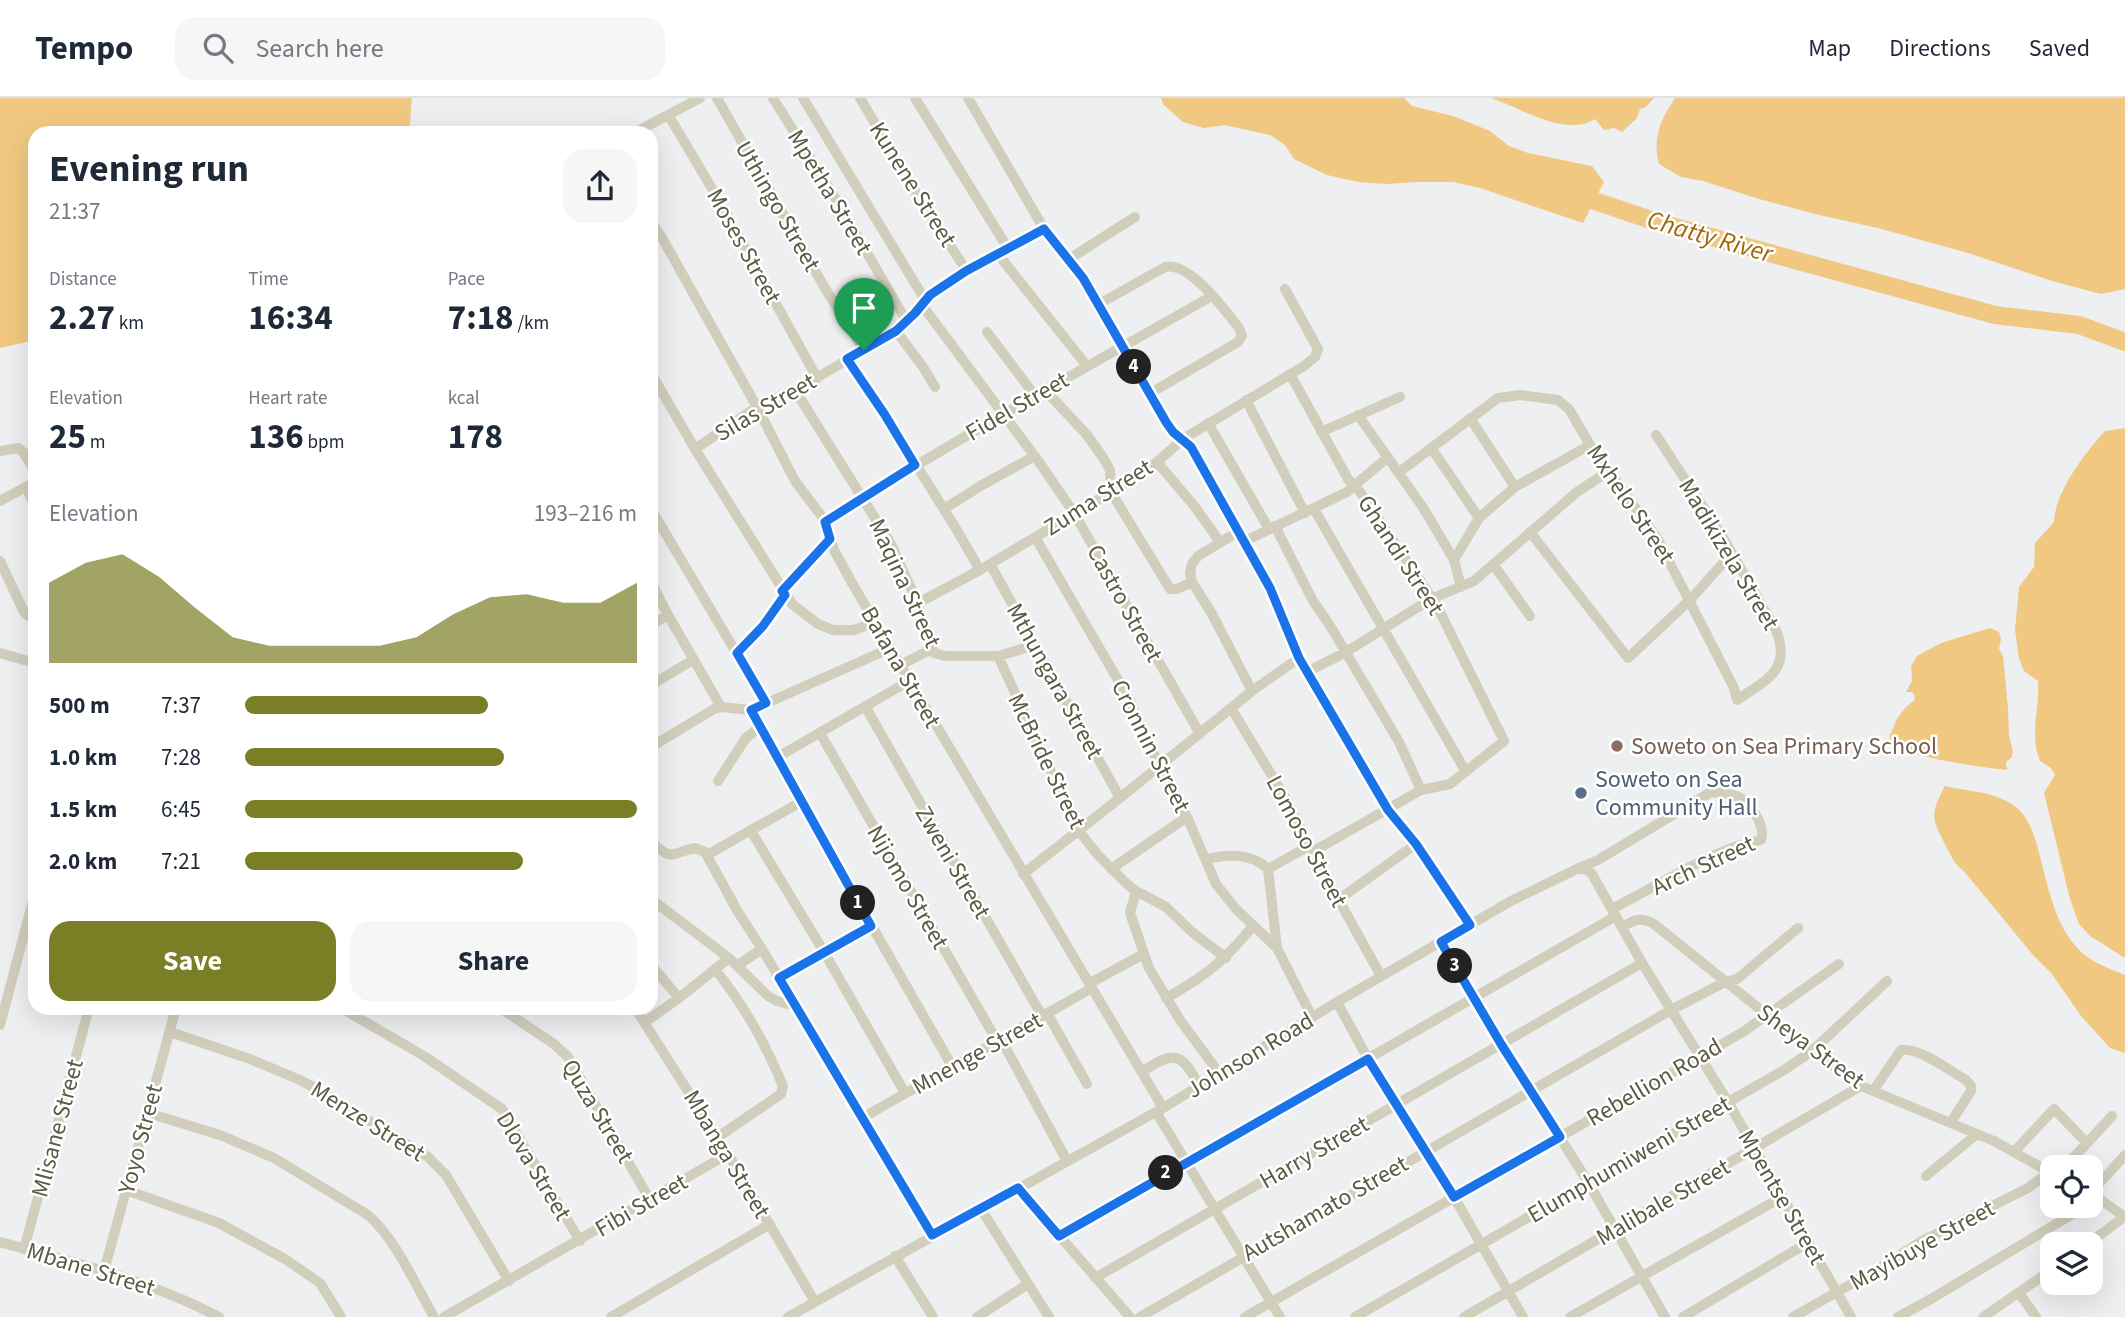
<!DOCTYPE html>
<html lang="en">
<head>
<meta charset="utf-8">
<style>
	body { margin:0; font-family:"Source Sans 3",sans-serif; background:#f6f6f7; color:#1f2937; height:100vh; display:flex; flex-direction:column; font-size:26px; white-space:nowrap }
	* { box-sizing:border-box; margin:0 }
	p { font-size:23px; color:#747a83 }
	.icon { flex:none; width:38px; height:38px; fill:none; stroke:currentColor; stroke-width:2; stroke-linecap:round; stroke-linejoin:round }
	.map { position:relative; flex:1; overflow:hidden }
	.side { position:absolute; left:28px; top:28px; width:630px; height:889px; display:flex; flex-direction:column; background:#fff; border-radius:21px; box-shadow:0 7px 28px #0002 }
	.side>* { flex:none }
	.fabs { position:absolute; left:2040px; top:1057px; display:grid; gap:14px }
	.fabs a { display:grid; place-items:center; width:63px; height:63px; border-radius:14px; background:#fff; box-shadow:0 7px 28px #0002; font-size:35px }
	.pin { position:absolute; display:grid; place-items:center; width:60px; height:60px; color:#fff; margin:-72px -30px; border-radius:50% 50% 50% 0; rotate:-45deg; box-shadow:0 0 7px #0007 }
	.pin .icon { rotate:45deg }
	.km { position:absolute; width:35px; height:35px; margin:-18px; border-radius:50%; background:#222; color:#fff; font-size:19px; line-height:35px; text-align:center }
	.round { display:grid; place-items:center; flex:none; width:74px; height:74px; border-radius:21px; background:#f6f6f7 }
	.summary { display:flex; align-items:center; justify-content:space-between; height:119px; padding:0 21px }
	h1 { font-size:38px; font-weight:700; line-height:52px }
	.metrics { display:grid; grid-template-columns:repeat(3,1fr); gap:10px; height:119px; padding:7px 21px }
	.metrics div { display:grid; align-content:center }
	.metrics b { font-size:35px; font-weight:700 }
	.metrics small { font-size:19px; font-weight:400 }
	.metrics p { font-size:19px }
	.chart { height:196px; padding:14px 21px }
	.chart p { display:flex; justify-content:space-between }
	.chart svg { width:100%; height:126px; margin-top:7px; fill:#7a7e24; opacity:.7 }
	.cta { display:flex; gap:14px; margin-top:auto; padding:14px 21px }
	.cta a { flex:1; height:80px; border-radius:21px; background:#7a7e24; color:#fff; font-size:28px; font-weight:700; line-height:80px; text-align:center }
	.cta a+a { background:#f6f6f7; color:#1f2937 }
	ul { padding:0 21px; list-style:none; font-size:23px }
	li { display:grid; grid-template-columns:112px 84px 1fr; align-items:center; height:52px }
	li i { height:18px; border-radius:9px; background:#7a7e24 }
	header { display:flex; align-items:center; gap:42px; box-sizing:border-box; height:98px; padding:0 35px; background:#fff; border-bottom:2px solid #e0e1e3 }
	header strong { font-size:33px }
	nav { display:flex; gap:38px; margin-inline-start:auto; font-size:24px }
	.search { width:490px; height:63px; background:#f6f6f7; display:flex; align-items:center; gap:18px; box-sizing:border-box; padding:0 24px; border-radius:21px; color:#747a83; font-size:26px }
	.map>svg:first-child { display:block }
</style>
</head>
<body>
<header>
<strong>Tempo</strong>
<div class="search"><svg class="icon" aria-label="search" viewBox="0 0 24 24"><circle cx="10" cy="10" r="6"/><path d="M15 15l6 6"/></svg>Search here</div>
<nav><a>Map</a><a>Directions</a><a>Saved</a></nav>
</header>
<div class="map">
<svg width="2125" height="1219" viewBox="0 0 2125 1219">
	<rect width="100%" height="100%" fill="#edeff0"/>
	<path fill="#f1c882" d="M0 0H412L409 35H35V242L0 250Z
		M1161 0H1404L1412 8 1453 18 1490 33 1509 48 1528 55 1592 68 1604 84 1583 125 1480 90 1453 84H1416L1387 86 1358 84 1327 77 1294 61 1285 47 1270 37 1225 27 1204 30 1183 24 1163 6Z
		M1491 0H1654L1646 9 1640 11 1637 20 1622 34 1614 30 1604 32 1595 21C1565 40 1521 10 1491 0Z
		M1675 0H2125V191L2101 196 2052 183 1968 155 1878 130 1819 117 1759 101 1703 83 1681 79 1659 66C1652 40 1661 21 1675 0Z
		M2125 330V860L2090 838 2079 826 2070 801 2044 695 2055 677 2051 670 2040 663C2029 633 2040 613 2038 583L2024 573 2019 561 2015 532 2019 489 2034 469 2035 445 2054 424C2055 394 2085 355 2105 333Z
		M1990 530 1999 534 2001 541 1999 551 2003 558 2008 610 2009 637 2013 654 2011 660 2006 664 2007 672C1987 670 1900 659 1891 643 1887 637 1893 633 1894 628 1897 618 1906 608 1914 603L1915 598 1912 594H1906L1912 583 1911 568 1917 558 1941 545Z
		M1945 688C1969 694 1995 693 2016 709 2029 720 2034 736 2038 751 2049 791 2056 842 2095 864 2105 869 2115 873 2125 877V955L2110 950 2081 918 2052 876 2033 857 1963 772C1954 766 1952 759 1947 750 1933 722 1928 719 1945 688Z"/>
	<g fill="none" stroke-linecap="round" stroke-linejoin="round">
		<path stroke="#f1c882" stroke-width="18" d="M1571 95 1660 125 1995 217 2079 227 2125 244"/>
		<path stroke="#d1cebc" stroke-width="10" d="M717 0 826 192 864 252
			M773 0 837 103 907 224
			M803 0 925 202
			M860 0 911 87 966 172
			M915 0 1007 149
			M968 0 1044 131 1083 180 1158 312 1173 334 1191 349 1270 490 1299 560 1388 712 1416 746 1470 827
			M669 18 717 99 817 280
			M634 35 700 0
			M651 123 661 138 757 309 795 383 826 424 834 452 852 485 1163 1010
			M997 155 1087 268
			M1069 161 1135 119
			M1099 206 1165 169C1189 163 1225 212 1239 230L1242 238 1238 244 1149 296
			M922 207 1039 364 1074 415 1200 636
			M896 233 923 269 935 289
			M987 234 1036 299
			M847 261 885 317 955 429 980 472
			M651 275 695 351 792 506 818 526 833 532H854L875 524
			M1290 276 1348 381 1360 394 1436 506 1504 643 1450 686 1421 692 1312 754
			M795 292 891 446 915 499 934 555 945 558H998L1036 547
			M1046 293 1087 337 1104 361 1110 372 1111 394 1167 486 1170 491H1177L1192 484
			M1246 302 1305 415
			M1358 317 1424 411 1454 462 1461 489
			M1470 320 1515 389
			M1208 325 1269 431
			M1321 334 1400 299
			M695 351 757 309 795 292 882 242 907 224 930 196 966 172 1044 131
			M1432 351 1479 420
			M0 353 18 350 23 354 35 373
			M1157 364 1195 409 1220 444
			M1398 375 1498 300 1520 297 1558 302 1569 311 1590 347 1657 440 1734 590 1737 602C1766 582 1792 572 1776 532L1721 436 1656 337
			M26 389 35 408
			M0 403 35 384
			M651 411 766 605
			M944 411 982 387 1035 358
			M1314 411 1466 674
			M826 424C951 343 1082 272 1212 198
			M1275 428 1313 503 1329 526 1399 644 1421 692
			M1239 433 1198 458 1192 466 1190 475 1192 484 1212 516 1252 593
			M1530 434 1628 560 1690 502 1731 456
			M1035 439 1129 601 1159 667 1187 719 1216 786 1236 811 1277 850 1312 919
			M1245 443 1347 394 1388 359
			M1454 462 1479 420 1515 389 1590 347
			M0 463 24 514 28 518 35 520
			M990 466 1120 700
			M1493 466 1530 518
			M651 484 668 517 721 609
			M782 493 830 441
			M918 505 980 472 1111 394 1157 364 1183 341 1304 268 1315 259 1318 251 1285 191
			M651 527 668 517
			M0 555 35 565
			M737 555 763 528 785 497
			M998 558 1078 732 1098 757 1127 786 1136 793 1166 809 1192 834 1226 860
			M900 567 932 551
			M1307 574 1346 554 1431 501 1474 483 1577 394 1609 373
			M651 587 693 562
			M865 608 1042 918
			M1231 610 1286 701 1312 754 1381 878
			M751 612 801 704 952 968
			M820 635 997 943
			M651 649 714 611 721 609 751 612 891 550
			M776 660 909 583
			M718 683 746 640 760 629
			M751 733 824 854 905 995
			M651 743C673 765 670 755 695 750L705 754 738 814 762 851 932 1137
			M707 757 801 704
			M1207 761C1228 756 1252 755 1268 771
			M1579 770 1587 772 1592 776 1642 865 1728 1004 1851 1219
			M1111 771 1187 719
			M1268 771 1277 850
			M1268 771 1309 748
			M1023 776 1120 700 1252 593 1299 560
			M1136 793 1130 815 1149 870 1180 922 1219 975
			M651 801 729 860 768 898 777 903 795 908
			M1338 802 1416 746
			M1623 829C1634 821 1642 819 1654 826L1812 953 1861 988 1994 1043 2053 1076
			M1441 844 1501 946 1588 1084 1665 1219
			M651 867 679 900
			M738 867 762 851
			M715 871C745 909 764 943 783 988L781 996 718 1039
			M779 880 871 828
			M1090 885 1144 856
			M1166 900C1207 877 1223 864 1253 828
			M1337 904 1368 961 1454 1099 1523 1219
			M341 910 424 958 502 1011 580 1143
			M500 910 554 946 568 959 650 1102
			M635 910 728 1056 815 1204
			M1047 915 1087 986
			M645 924 679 900 729 860
			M0 927 35 795
			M170 934 250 961 300 982 324 995 428 1059 446 1077 509 1183
			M1001 941 1067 1063
			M1142 974C1173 953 1182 953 1199 988
			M1873 993 1901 952C1919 949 1950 973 1966 982L1971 988V993L1951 1024
			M1156 1014 1280 1219
			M148 1015 220 1037 274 1060 368 1117C395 1140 416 1188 434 1219
			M862 1020 1092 890
			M2014 1054 2054 1011 2087 1045
			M2065 1069 2112 1018
			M1926 1078 1977 1036
			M1018 1090 1130 1219
			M126 1092 219 1125 285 1161 320 1185 341 1219
			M2091 1095 2125 1119
			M2092 1096 2096 1089 2125 1057
			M981 1111 1049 1219
			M1059 1138 1616 818
			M0 1144C75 1164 150 1183 219 1219
			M2088 1146 2124 1119
			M24 1151 89 910
			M895 1158 933 1219
			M104 1173 176 910
			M1095 1180 1642 865
			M2019 1195 2036 1219
			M444 1219 728 1056
			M611 1219 770 1126
			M788 1219 1163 1010 1337 904 1511 803 1579 770 1598 762 1711 694C1720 695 1731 696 1739 699 1751 705 1766 729 1761 742L1737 748 1705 761 1612 811
			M977 1219 1028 1186
			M1140 1219 1671 912 1725 884 1737 881 1798 830
			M1245 1219 1743 934 1839 866
			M1355 1219 1784 972 1812 953 1887 883
			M1464 1219 1861 988
			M1570 1219 1782 1099
			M1683 1219 1809 1144
			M1793 1219 1881 1169 1922 1143 2028 1090 2050 1074
			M1898 1219 1931 1201 2086 1108
			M1983 1219 2053 1171"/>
	</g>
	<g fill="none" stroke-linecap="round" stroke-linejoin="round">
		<defs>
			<path id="route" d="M1044 131 1083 180 1166 324 1173 334 1191 349 1270 490 1299 560 1388 712 1416 746 1470 827 1441 844 1501 946 1560 1039 1454 1099 1368 961 1059 1138 1018 1090 932 1137 779 880 871 828 751 612 766 605 737 555 763 528 785 497 782 493 830 441 825 424 915 367 885 317 847 261 896 233 915 215 930 197 966 173Z"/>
		</defs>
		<use href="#route" stroke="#fff" stroke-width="14"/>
		<use href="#route" stroke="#1a73e8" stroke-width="9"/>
	</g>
	<circle fill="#8d6e63" stroke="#fff" stroke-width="2.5" cx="1617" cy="648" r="7"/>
	<circle fill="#5c6f8a" stroke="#fff" stroke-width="2.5" cx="1581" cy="695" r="7"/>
	<g text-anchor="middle" stroke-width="5" stroke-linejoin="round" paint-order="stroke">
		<g font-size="24" fill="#5c5944" stroke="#fff">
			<text transform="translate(913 86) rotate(58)" y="8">Kunene Street</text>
			<text transform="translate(830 94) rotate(59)" y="8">Mpetha Street</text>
			<text transform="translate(778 108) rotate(60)" y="8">Uthingo Street</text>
			<text transform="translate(744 148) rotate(61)" y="8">Moses Street</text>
			<text transform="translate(1017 308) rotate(-30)" y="8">Fidel Street</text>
			<text transform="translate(765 309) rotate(-30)" y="8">Silas Street</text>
			<text transform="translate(1098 399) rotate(-32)" y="8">Zuma Street</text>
			<text transform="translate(1631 406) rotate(56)" y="8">Mxhelo Street</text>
			<text transform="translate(1729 456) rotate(59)" y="8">Madikizela Street</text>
			<text transform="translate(1401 457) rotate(57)" y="8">Ghandi Street</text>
			<text transform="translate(905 485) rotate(65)" y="8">Maqina Street</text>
			<text transform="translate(1125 505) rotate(61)" y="8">Castro Street</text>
			<text transform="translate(901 569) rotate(60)" y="8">Bafana Street</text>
			<text transform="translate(1055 583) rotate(61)" y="8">Mthungara Street</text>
			<text transform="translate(1151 648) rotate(63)" y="8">Cronnin Street</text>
			<text transform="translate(1047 663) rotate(64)" y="8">McBride Street</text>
			<text transform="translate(1307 743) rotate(62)" y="8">Lomoso Street</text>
			<text transform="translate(953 764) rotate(60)" y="8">Zweni Street</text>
			<text transform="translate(1703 767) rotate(-25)" y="8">Arch Street</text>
			<text transform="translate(908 789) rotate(60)" y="8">Nijomo Street</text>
			<text transform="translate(1811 948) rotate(36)" y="8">Sheya Street</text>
			<text transform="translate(977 955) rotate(-29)" y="8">Mnenge Street</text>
			<text transform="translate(1250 957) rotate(-31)" y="8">Johnson Road</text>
			<text transform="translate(1654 984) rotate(-30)" y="8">Rebellion Road</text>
			<text transform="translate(598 1013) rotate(59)" y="8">Quza Street</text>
			<text transform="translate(368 1023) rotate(32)" y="8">Menze Street</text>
			<text transform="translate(57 1030) rotate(-75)" y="8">Mlisane Street</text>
			<text transform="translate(140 1041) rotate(-75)" y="8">Yoyo Street</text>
			<text transform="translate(1314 1054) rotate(-30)" y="8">Harry Street</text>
			<text transform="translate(727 1056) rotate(59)" y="8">Mbanga Street</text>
			<text transform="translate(1629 1061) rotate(-30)" y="8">Elumphumiweni Street</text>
			<text transform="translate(534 1068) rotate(59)" y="8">Dlova Street</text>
			<text transform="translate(1782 1099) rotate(60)" y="8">Mpentse Street</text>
			<text transform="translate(1663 1104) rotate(-30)" y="8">Malibale Street</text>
			<text transform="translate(641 1107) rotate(-30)" y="8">Fibi Street</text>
			<text transform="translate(1325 1110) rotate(-30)" y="8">Autshamato Street</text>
			<text transform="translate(1922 1147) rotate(-29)" y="8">Mayibuye Street</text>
			<text transform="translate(91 1171) rotate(17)" y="8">Mbane Street</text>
		</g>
		<g font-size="24" fill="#785e54" stroke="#fff" text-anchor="start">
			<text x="1631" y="656">Soweto on Sea Primary School</text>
		</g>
		<g font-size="24" fill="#4e5e75" stroke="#fff" text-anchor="start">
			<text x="1595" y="689">Soweto on Sea<tspan x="1595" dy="28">Community Hall</tspan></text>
		</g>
		<g font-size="26" font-style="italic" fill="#a06604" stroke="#fff">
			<text transform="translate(1710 138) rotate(16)" y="9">Chatty River</text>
		</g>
	</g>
</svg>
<div class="fabs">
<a><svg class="icon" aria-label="locate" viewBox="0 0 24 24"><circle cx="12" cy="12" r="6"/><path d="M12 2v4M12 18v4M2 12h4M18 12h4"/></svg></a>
<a><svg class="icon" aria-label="layers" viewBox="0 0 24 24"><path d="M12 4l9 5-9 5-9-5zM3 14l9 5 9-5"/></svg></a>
</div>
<div class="pin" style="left:864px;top:252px;background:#1e9e55"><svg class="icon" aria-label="arrive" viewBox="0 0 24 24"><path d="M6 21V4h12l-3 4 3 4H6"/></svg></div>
<b class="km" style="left:858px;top:805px">1</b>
<b class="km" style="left:1166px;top:1075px">2</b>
<b class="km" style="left:1455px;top:868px">3</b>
<b class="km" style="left:1134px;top:269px">4</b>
<section class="side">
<div class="summary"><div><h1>Evening run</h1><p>21:37</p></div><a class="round"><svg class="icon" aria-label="share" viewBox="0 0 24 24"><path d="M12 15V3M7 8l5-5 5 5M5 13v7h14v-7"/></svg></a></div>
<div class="metrics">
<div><p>Distance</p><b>2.27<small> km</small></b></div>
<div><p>Time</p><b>16:34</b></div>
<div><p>Pace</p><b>7:18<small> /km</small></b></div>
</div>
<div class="metrics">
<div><p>Elevation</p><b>25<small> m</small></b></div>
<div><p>Heart rate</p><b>136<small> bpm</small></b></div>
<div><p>kcal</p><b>178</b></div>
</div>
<div class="chart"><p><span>Elevation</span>193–216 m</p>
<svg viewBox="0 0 160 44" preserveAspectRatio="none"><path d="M0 44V16L10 9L20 6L30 14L40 25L50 35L60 38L70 38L80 38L90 38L100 35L110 27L120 21L130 20L140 23L150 23L160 16V44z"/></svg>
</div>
<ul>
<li><b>500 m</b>7:37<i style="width:62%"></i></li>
<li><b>1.0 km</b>7:28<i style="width:66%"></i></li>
<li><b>1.5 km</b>6:45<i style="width:100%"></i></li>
<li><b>2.0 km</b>7:21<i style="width:71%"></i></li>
</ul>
<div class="cta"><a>Save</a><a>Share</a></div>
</section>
</div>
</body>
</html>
